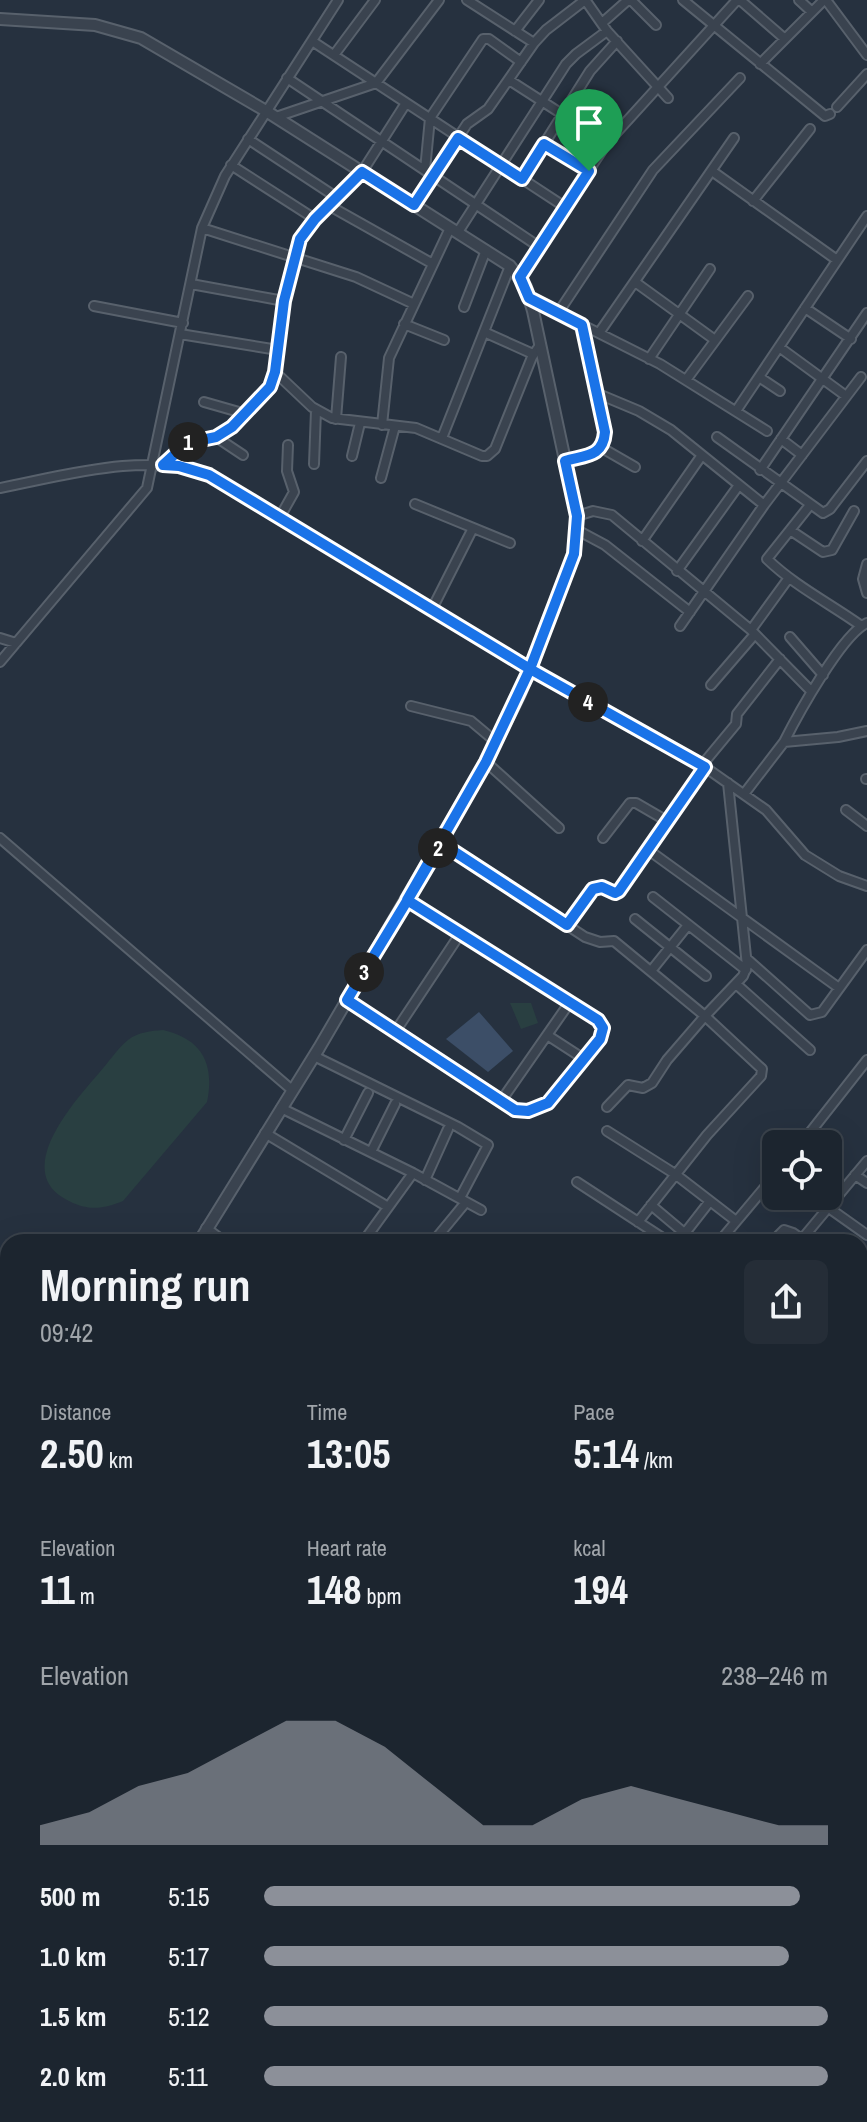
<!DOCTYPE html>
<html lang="en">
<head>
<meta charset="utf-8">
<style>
	body { margin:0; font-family:"Archivo Narrow",sans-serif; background:#252d37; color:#f1f3f6; height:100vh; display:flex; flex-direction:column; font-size:30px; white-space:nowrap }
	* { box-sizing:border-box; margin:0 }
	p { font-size:26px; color:#a0a5aa }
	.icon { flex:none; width:44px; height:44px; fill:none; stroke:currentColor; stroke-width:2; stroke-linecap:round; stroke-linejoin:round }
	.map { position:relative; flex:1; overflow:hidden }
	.panel { position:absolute; left:0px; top:1234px; width:868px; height:888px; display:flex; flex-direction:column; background:#1c252f; border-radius:24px 24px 0 0; box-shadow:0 8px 32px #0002,0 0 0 2px #3a424b }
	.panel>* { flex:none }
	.controls { position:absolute; left:762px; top:1130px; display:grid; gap:16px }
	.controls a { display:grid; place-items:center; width:80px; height:80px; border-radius:12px; background:#1c252f; box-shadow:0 8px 32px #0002,0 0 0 2px #3a424b; font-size:40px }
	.pin { position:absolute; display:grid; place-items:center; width:68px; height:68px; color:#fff; margin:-82px -34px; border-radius:50% 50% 50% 0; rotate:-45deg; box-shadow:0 0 8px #0007 }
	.pin .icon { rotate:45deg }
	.km { position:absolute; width:40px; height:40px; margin:-20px; border-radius:50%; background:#222; color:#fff; font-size:22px; line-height:40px; text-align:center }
	.round { display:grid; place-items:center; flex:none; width:84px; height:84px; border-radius:12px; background:#252d37 }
	.headline { display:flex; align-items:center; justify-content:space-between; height:136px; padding:0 40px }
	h1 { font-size:44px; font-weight:800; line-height:60px }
	.stats { display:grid; grid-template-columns:repeat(3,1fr); gap:12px; height:136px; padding:8px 40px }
	.stats div { display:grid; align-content:center }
	.stats b { font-size:40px; font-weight:800 }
	.stats small { font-size:22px; font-weight:400 }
	.stats p { font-size:22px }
	.chart { height:224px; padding:16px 40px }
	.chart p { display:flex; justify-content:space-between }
	.chart svg { width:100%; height:144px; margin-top:8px; fill:#8c9099; opacity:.7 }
	ul { padding:0 40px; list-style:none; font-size:26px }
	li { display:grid; grid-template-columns:128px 96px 1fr; align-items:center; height:60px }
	li i { height:20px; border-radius:10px; background:#8c9099 }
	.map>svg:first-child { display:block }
</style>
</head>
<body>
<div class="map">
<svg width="867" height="2122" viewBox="0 0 867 2122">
	<rect width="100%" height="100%" fill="#26313f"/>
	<path fill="#293f41" d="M510 1003H531L538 1023 521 1029Z
		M163 1030C202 1039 215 1064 207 1102L123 1201C104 1209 88 1211 69 1201 10 1173 73 1103 99 1073 108 1063 117 1049 128 1040 138 1032 151 1031 163 1030Z"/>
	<path fill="#3c4e67" d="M479 1012 513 1051 488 1072 446 1039Z"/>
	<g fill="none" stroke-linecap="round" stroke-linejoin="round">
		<defs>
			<path id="minor" d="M467 0 534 43 546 30 585 0
				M631 0 656 25
				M683 0 825 116 830 114
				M740 0 785 39
				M799 0 812 12
				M826 0 867 55
				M586 1 607 31 668 98
				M602 23 628 0
				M515 31 539 0
				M312 41 565 207
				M334 55 375 0
				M760 64 824 0
				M287 78 538 246 520 277
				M509 80 607 143
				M837 107 867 74
				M276 117 376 83 439 0
				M248 139 336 197
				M544 144 589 171
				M231 165 315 219
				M425 170 430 118 483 39H489L521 62
				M712 171 837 260
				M522 179 590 71 617 41
				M753 201 810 129
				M328 205 433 264
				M414 205 467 124 488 109 534 43
				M202 228 356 277 414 304
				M458 232 566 64 576 54 607 31
				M538 246 607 143 737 0
				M635 282 715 340
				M191 284 284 301
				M529 298 660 364 767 431
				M94 306 183 323
				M464 307 486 250
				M805 308 851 339
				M558 313 653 170 740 78
				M404 324 444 340
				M484 332 533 354
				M599 333 734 138
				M180 334 278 350
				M779 347 846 396
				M649 359 710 269
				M275 372 312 407 332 418 416 428 482 456H487L495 449 532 357 540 345
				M759 377 780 391
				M686 380 748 296
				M596 393 639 411 671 430 764 505 680 626
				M204 402 246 414
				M736 411 867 216
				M336 419 341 357
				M382 425 389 358 450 228
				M216 437 243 455
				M717 437 823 513 830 509 867 461
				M442 438 510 266
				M781 439 802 455
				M602 448 635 467
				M352 456 360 423
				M565 461C586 455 603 457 605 432L582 325
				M314 464 316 410
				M163 465 187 443 216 437 232 427 270 387 275 372 284 301 300 239 315 219 362 172 406 103
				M760 470 867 313
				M381 478 395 426
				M0 488C63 476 147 451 209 475L530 669 702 765 766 810 805 855 839 876 867 886
				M415 504 510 543
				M764 505 861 377
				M810 505 767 559C795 586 829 603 860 625
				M577 516 593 511 612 515 751 630 811 691
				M280 517 294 492 287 471 288 445
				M577 530 605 545 690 612
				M790 530 823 552 832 550 854 511
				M642 541 702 455
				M867 564 863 579 867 593
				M677 571 739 485
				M432 609 473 528
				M751 630 788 579
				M790 637 823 675
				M0 638 16 643
				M0 662 147 488 202 228 225 176 338 0
				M711 685 755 634
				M411 706 471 721 496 742
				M784 742C797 716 842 634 867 623
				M486 762 559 828
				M702 765 736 724 737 714 780 659
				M866 779H867
				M744 794 784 742 838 737 867 731
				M846 810 867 826
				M0 838 292 1090
				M603 838 630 803H636L667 821
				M441 843 585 937 600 942 614 941 705 1016 743 976 747 966 728 783
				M647 849 839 988
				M653 897 746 970
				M635 919 706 976
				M567 925 593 889 602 887C608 892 612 895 619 891L705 767
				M747 959 810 1015 822 1012 867 950
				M651 971 688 925
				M736 984 810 1050
				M347 1000 515 1110 528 1111 548 1103 600 1039 603 1028 598 1020 407 900
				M395 1032 460 934
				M547 1035 584 1059
				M314 1056 458 1127 488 1145 460 1198
				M501 1101 570 1002
				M607 1107 628 1085 643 1088 652 1083 667 1060 705 1016 762 1069 761 1076 707 1135 638 1222
				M281 1108 413 1173 363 1242
				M607 1131 675 1174 736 1221
				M265 1133 388 1207
				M344 1140 368 1093
				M801 1144 867 1060
				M371 1152 395 1104
				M413 1173 481 1210
				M855 1175 867 1183
				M425 1180 448 1129
				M577 1182 669 1242
				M812 1196 867 1235
				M651 1205 695 1242
				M206 1228 225 1242
				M685 1233 710 1201
				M802 1239 867 1161
				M433 1242 466 1202
				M719 1242 776 1174
				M772 1242 784 1230 793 1233 803 1240
				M860 1283 867 1288
				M860 1352 867 1356
				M860 1377 867 1367
				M0 1483 8 1489
				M860 1634 867 1628
				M0 1675 8 1683
				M860 1682 867 1688
				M0 1694 8 1689
				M860 1793 867 1799
				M860 1880 867 1881
				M860 1982 867 1976
				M860 2008 867 2013
				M0 2034 8 2024
				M0 2042 8 2047
				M860 2064 867 2070
				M0 2098 8 2102
				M32 2114 51 2122
				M268 2114 278 2122
				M301 2114 311 2122
				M387 2114 397 2122
				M498 2114 507 2122
				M580 2114 589 2122
				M695 2114 703 2122
				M856 2114 864 2122
				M16 2122 20 2114
				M96 2122 101 2114
				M165 2122 171 2114
				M290 2122 296 2114
				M354 2122 361 2114
				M528 2122 536 2114
				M757 2122 764 2114"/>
			<path id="tertiary" d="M0 19 95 25 141 38 266 111 510 266 526 287 533 311 577 516 574 554 520 694 486 762 319 1048 199 1242
				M0 1759 8 1737"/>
		</defs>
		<use href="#minor" stroke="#58616c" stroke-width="12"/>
		<use href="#tertiary" stroke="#58616c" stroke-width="14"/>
		<use href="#minor" stroke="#3a434f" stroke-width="8"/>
		<use href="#tertiary" stroke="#3a434f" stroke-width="10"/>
	</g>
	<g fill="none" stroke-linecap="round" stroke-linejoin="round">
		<defs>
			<path id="route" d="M589 171 544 144 522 179 458 138 414 205 362 172 315 219 300 239 284 301 275 372 270 387 232 427 216 437 187 443 163 465 179 466 209 475 530 669 486 762 407 900 598 1020 603 1028 600 1039 548 1103 528 1111 515 1110 347 1000C378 948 411 896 441 843L567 925 593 889 602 887 615 893 619 891 705 767 530 669 574 554 577 516 565 461C586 455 603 457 605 432L582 325 529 298 520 277 589 171"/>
		</defs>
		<use href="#route" stroke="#fff" stroke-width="16"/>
		<use href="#route" stroke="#1a73e8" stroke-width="10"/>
	</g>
</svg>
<div class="controls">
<a><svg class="icon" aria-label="locate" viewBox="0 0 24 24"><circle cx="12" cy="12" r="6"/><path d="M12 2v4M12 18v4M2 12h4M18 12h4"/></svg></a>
</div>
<div class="pin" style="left:589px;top:171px;background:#1e9e55"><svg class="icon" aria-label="arrive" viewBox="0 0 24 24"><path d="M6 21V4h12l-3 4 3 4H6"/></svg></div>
<b class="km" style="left:188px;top:442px">1</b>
<b class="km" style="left:438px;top:848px">2</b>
<b class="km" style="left:364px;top:972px">3</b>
<b class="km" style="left:588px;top:702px">4</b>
<section class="panel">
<div class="headline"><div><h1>Morning run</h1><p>09:42</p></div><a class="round"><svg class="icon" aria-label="share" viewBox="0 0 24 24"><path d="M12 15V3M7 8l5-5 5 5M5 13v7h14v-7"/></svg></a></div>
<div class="stats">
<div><p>Distance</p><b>2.50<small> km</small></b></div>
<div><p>Time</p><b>13:05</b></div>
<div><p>Pace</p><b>5:14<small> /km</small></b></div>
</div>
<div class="stats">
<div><p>Elevation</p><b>11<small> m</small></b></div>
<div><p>Heart rate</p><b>148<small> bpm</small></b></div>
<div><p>kcal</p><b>194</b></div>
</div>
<div class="chart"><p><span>Elevation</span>238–246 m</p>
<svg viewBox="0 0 160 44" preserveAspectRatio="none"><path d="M0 44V38L10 34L20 26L30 22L40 14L50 6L60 6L70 14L80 26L90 38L100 38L110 30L120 26L130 30L140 34L150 38L160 38V44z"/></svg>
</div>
<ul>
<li><b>500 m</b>5:15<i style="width:95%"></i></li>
<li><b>1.0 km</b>5:17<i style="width:93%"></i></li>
<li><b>1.5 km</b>5:12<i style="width:100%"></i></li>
<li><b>2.0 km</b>5:11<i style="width:100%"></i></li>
</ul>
</section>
</div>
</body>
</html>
